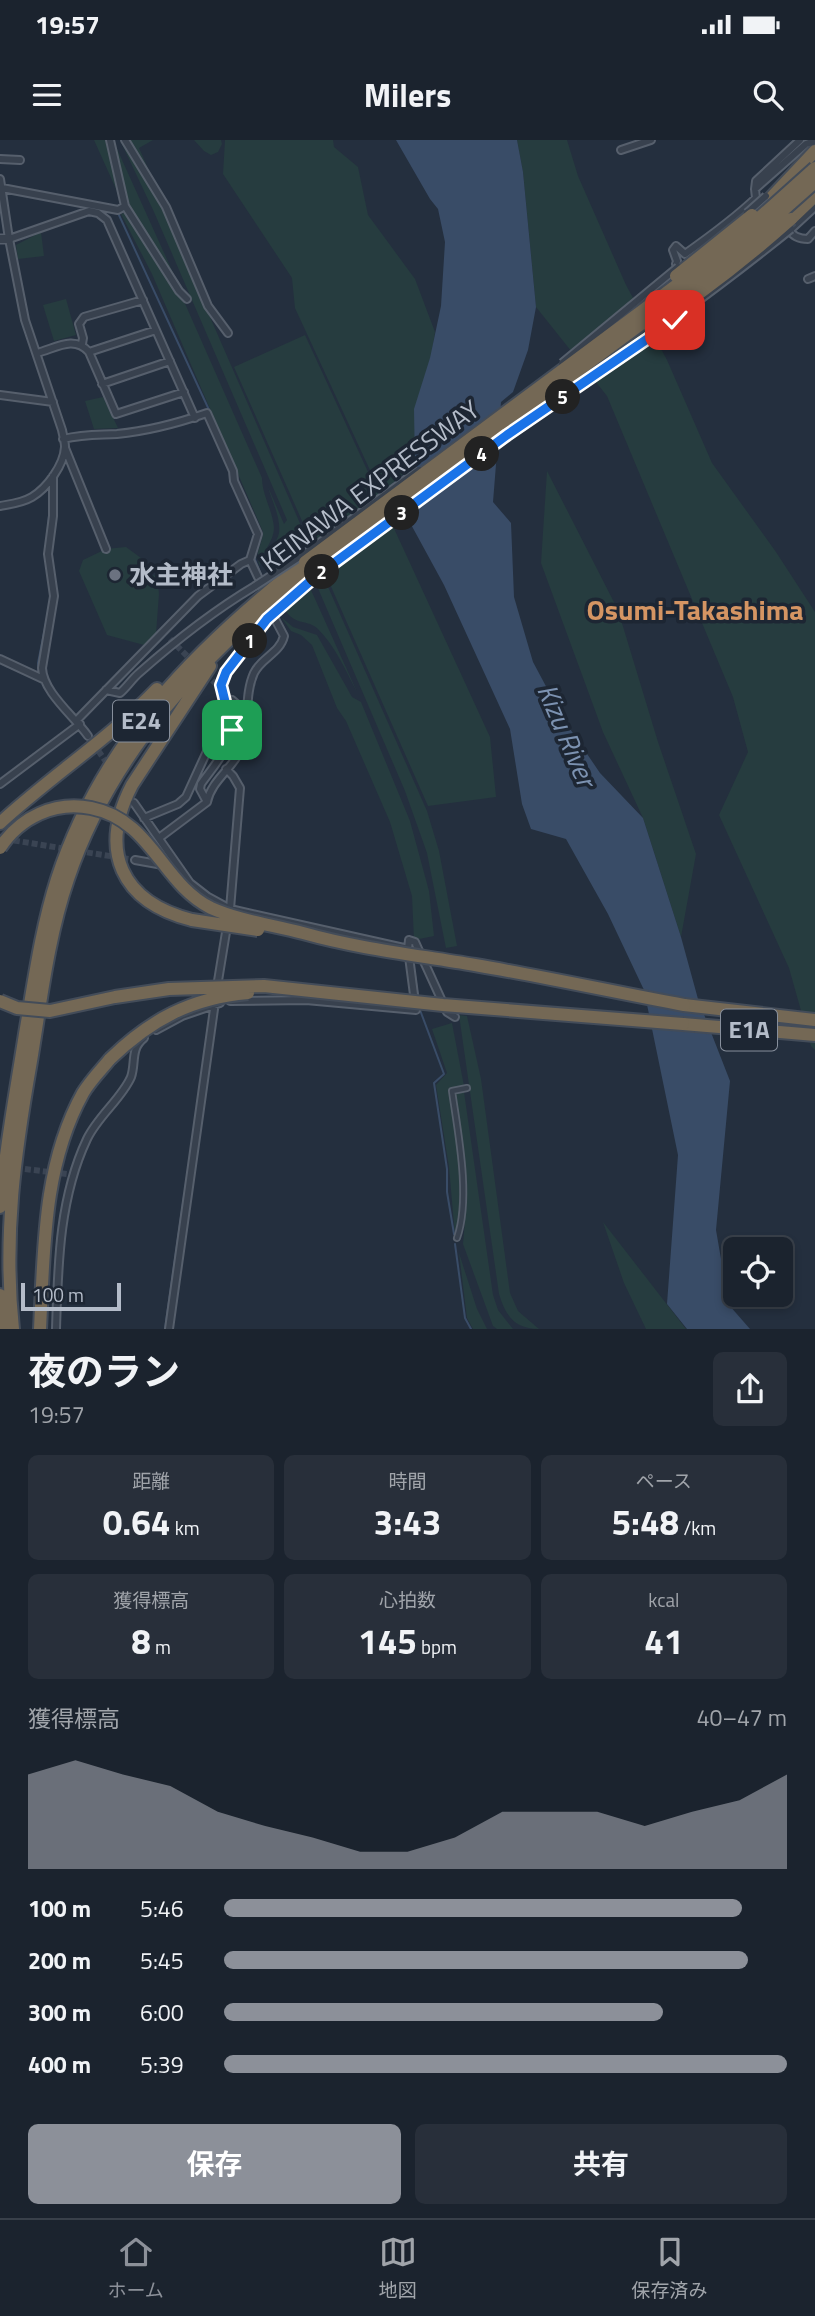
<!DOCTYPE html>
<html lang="ja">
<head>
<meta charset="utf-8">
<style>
	body { margin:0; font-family:"Titillium Web","Noto Sans JP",sans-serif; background:#282f3a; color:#f1f3f6; height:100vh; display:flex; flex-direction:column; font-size:26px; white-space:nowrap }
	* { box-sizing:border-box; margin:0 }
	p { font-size:23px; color:#a0a4aa }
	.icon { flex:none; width:38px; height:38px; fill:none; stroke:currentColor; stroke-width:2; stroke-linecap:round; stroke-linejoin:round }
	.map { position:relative; height:1189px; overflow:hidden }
	.drawer { display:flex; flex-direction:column; background:#1b232e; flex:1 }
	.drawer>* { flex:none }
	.fabs { position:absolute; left:723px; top:1097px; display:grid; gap:14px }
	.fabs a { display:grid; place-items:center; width:70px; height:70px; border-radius:10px; background:#1b232e; box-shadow:0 4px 10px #0003,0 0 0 2px #39404a; font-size:35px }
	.scale { position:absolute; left:21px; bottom:18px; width:100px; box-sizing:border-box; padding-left:7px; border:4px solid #b4bcc9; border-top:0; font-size:19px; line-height:24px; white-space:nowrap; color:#b4bcc9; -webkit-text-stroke:5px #1d2633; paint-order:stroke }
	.pin { position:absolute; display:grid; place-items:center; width:60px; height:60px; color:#fff; margin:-30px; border-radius:14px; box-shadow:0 4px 10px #0006 }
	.km { position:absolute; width:35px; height:35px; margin:-18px; border-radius:50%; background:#222; color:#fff; font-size:19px; line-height:35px; text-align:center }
	.round { display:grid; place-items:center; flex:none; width:74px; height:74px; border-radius:10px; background:#282f3a }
	.summary { display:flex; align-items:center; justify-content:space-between; height:119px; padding:0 28px }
	h1 { font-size:38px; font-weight:700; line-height:52px }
	.stats { display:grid; grid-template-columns:repeat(3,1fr); gap:10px; height:119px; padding:7px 28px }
	.stats div { display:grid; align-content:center; border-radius:10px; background:#282f3a; text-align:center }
	.stats b { font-size:35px; font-weight:700 }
	.stats small { font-size:19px; font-weight:400 }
	.stats p { font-size:19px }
	.chart { height:196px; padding:14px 28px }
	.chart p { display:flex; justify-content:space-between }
	.chart svg { width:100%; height:126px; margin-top:7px; fill:#8c9099; opacity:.7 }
	.action { display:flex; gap:14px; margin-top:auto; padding:14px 28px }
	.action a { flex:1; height:80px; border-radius:10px; background:#8c9099; color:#fff; font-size:28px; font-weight:700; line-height:80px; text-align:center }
	.action a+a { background:#282f3a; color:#f1f3f6 }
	ul { padding:0 28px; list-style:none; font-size:23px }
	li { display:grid; grid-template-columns:112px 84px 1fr; align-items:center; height:52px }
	li i { height:18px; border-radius:9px; background:#8c9099 }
	.status { display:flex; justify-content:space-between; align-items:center; height:49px; padding:0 35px; background:#1b232e; direction:ltr }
	.status svg { height:19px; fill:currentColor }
	header { display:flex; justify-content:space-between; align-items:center; height:91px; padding:0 28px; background:#1b232e; font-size:32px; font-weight:700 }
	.tab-bar { display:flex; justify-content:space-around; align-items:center; height:98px; border-top:2px solid #39404a; background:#1b232e; font-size:19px; color:#a0a4aa }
	.tab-bar a { display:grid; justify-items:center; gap:4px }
	.tab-bar .active { color:#8c9099 }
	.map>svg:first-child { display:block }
</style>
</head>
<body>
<div class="status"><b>19:57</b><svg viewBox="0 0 49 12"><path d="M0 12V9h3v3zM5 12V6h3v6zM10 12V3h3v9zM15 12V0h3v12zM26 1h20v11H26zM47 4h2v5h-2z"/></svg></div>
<header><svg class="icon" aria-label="menu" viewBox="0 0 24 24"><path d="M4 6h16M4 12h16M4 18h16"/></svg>Milers<svg class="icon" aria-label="search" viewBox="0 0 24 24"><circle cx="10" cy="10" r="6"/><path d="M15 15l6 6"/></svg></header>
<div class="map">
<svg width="815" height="1189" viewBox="0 0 815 1189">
	<rect width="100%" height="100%" fill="#242f3e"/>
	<path fill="#263c3f" d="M94 0H105L121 60Z
		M112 0H113L175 137 127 64Z
		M120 0 162 67 309 404 270 430C261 415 276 407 279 393 281 378 272 361 268 347L284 384 287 380 154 72Z
		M126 0H153L139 8 162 60Z
		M194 0H221L222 4 218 12 211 15 204 11Z
		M225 0H333L334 7 358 27 368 75 415 139 435 192 415 323 381 354 295 168 292 138 223 34Z
		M517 0H567L578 36 626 145 667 220 712 323 776 412 815 472V910L811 906 789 828 719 675 748 612 733 557 607 256 536 167 523 32Z
		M127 72 183 159 262 338C262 355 273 371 274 388 274 402 261 412 260 426 254 413 262 406 263 392L152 134 121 74Z
		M41 92 44 116 18 119 16 105Z
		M66 159 76 195 54 201 43 165Z
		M305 195 490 597 496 657 428 666 234 227Z
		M103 257 118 288 94 289 85 261Z
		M547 331 618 470 658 602 696 714 681 797 643 678 603 592 541 423Z
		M126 407 141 418 147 434 157 436 159 454 156 494 144 505 107 495 79 431 83 420 106 409Z
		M325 440 427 671 439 711 457 806 446 808 427 713 405 651 317 446Z
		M311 450 357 552C346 531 335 506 318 489 308 479 295 486 285 470Z
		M281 477 293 487 317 495 352 557 361 562 410 681 429 751 434 796 414 800 412 756 390 682 346 581 337 568 312 505 301 495 291 491Z
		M459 875 467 876 481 939 510 1153 518 1171 539 1189C515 1189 506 1177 499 1154Z
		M452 883 464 946 449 949C454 988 469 1060 455 1096L449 1027 436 945 447 933 432 889Z
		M464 952 493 1155 498 1170 513 1189H497L493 1186 463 1104 465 1081 464 1030 454 953Z
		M603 1082 686 1189H646L624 1143Z
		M459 1113 477 1169 487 1189H473L467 1178Z"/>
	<path fill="#394c67" d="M396 0H517L523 32 536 167 528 210 513 252 501 262 493 362 511 383 514 457 533 522 564 580 600 633 643 678 681 797 698 859 730 941 716 1090 729 1165 750 1189H687L667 1164 678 1015 644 850 608 774 566 699 531 689 522 664 510 589 444 445 390 346 415 326 414 269 430 218 441 166 445 102 438 69 430 59Z"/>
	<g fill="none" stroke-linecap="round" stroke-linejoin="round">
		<path stroke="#394c67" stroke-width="2" d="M118 73 210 272
			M48 390 50 360
			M254 417 261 435
			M50 462V454
			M39 536 38 523 47 478
			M413 821 418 857
			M420 870 444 934 434 943 447 1029V1052L454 1094
			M185 1050 196 978
			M455 1104 465 1178 471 1189
			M165 1189 184 1056"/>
		<path stroke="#3a4453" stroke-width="6" stroke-dasharray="6 3" stroke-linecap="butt" d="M170 499 193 522
			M206 534 232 560
			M88 596 111 629
			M5 699 67 709
			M78 711 135 720
			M16 1028 67 1034"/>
		<defs>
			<path id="pedestrian" d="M457 1098C471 1058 458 993 452 951L467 948"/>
			<path id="minor" d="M110 0 125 66 179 151 187 159
				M125 0 166 67 208 166 228 193
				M621 10 651 0
				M0 19 20 20
				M0 39 9 99 25 180 62 290C63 295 65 302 65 307 64 325 47 348 32 357 22 363 11 364 0 366
				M2 48 118 70 125 66
				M755 49 756 41 800 0
				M787 89C794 96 798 99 808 99L815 91
				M791 89 815 67
				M9 99 89 71 98 73 107 80 195 278
				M676 124 677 121 673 110 676 106 685 114C709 97 734 79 756 58L755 49 806 4 815 1
				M808 139 815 136
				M82 204 83 198 79 184 84 177 143 160
				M89 212 156 190
				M37 213C56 208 74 195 89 212L116 274 184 252
				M102 244 170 221
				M0 255 53 262
				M63 299C84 294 97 295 117 294 148 291 178 283 207 273L233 331 234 341 258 394 250 420
				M65 308 106 409
				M53 336V376L48 414 54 456 42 528C43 552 74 576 88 596
				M0 519 43 539
				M106 550 120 553C127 547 132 539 139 533 175 501 213 471 255 446
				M232 560 247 573
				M77 580 198 456 241 424 250 420 258 437
				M226 629 233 636 240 648 230 769 404 808
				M0 644 80 584
				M207 662 200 649 201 644C215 624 236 603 229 577 227 567 220 556 221 546 222 528 255 494 267 479
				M134 663 190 743 208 757 230 769 229 775
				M144 678 178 664 186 657 214 596 216 584 213 574
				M159 698 207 662C211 642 230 630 239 613 251 589 243 557 254 533 261 518 280 513 284 496L275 479
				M135 720 163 725
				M409 800 415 802 447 872 455 877
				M217 847 227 786
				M230 861 306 860 416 870 408 809 409 800
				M156 890 182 876 220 863
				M56 1189C58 1125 59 1058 87 999 98 976 122 958 131 937 136 923 130 909 144 898
				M169 1189 215 862"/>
			<path id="tertiary" d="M0 99H9"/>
			<path id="motorway" d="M769 60 815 11
				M791 79 815 56
				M0 683C51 636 109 599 157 549
				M192 780C121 762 98 711 132 645L210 526
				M684 865 815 880
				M683 884 815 895
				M0 1067C5 1009 16 952 25 894 34 842 41 789 57 739 101 603 196 508 305 422
				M0 1155 2 1189
				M13 1189C3 1096 15 1012 31 921 41 861 48 797 68 739 111 611 204 514 308 431
				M40 1189C44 1109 43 1025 83 953 90 941 101 930 110 919"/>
		</defs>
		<use href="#pedestrian" stroke="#565f6c" stroke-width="8"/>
		<use href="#minor" stroke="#565f6c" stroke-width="10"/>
		<use href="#tertiary" stroke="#565f6c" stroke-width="11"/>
		<use href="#motorway" stroke="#434c59" stroke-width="16"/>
		<use href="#pedestrian" stroke="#38414e" stroke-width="4.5"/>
		<use href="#minor" stroke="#38414e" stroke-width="6"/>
		<use href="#tertiary" stroke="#38414e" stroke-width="8"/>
		<use href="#motorway" stroke="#746855" stroke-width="12"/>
		<defs>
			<path id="minor-bridge" d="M747 73 766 56
				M562 223 678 127
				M255 446 307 412 419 330
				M267 479C312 437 364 401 413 365 539 272 670 187 791 89"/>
			<path id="motorway-bridge" d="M676 136 752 75
				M650 187C700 155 746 119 791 79
				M305 422 686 138 729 105 815 28
				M308 431 691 147 736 112 815 42
				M0 708C20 677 55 661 91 668 152 680 162 744 211 768 240 781 273 785 303 793 360 809 417 815 475 825 545 837 614 852 684 865
				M192 780 258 790
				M0 861 17 868 50 871 115 857 169 849 264 846 443 865 683 884
				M110 919C150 880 191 858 248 853"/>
		</defs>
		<use href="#minor-bridge" stroke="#565f6c" stroke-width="10" stroke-linecap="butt"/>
		<use href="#motorway-bridge" stroke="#434c59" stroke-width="16" stroke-linecap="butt"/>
		<use href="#minor-bridge" stroke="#38414e" stroke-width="6"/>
		<use href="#motorway-bridge" stroke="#746855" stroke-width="12"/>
	</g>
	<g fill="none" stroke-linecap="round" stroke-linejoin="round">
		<defs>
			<path id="route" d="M232 590 221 545 226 532 267 479 315 437 507 295 675 180"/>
		</defs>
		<use href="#route" stroke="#fff" stroke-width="14"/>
		<use href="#route" stroke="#1a73e8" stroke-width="9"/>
	</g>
	<circle fill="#6b7280" stroke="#1d2633" stroke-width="2.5" cx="115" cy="435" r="7"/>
	<g text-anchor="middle" stroke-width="7" stroke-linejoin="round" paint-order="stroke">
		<g fill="#1d2633" stroke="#878f9c" stroke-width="2">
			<rect x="113" y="560.5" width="56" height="41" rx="5"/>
			<rect x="721" y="869.5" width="56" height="41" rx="5"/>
		</g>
		<g font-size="24" font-weight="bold" fill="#b4bcc9">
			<text x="141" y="589">E24</text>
			<text x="749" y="898">E1A</text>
		</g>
		<g font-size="26" fill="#b4bcc9" stroke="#1d2633">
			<text transform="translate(370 346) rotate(-37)" y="9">KEINAWA EXPRESSWAY</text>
		</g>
		<g font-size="26" font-weight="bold" fill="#b4bcc9" stroke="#1d2633" text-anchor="start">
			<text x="129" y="444">水主神社</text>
		</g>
		<g font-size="28" font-weight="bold" fill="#d59563" stroke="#1d2633">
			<text x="695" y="480">Osumi-Takashima</text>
		</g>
		<g font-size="28" font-style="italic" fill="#7c92b1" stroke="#1d2633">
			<text transform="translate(567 595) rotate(67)" y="10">Kizu River</text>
		</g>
	</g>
</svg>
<div class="fabs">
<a><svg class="icon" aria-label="locate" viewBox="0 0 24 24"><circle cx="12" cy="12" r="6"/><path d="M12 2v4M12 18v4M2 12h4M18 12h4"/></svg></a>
</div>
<div class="scale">100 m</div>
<div class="pin" style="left:232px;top:590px;background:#1e9e55"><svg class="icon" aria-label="arrive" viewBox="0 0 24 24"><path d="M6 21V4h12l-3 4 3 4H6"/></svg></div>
<div class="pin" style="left:675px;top:180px;background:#d93025"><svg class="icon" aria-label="check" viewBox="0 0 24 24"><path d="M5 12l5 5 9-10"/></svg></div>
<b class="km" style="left:250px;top:501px">1</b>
<b class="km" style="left:322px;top:432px">2</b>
<b class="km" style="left:402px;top:373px">3</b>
<b class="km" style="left:482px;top:314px">4</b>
<b class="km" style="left:563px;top:257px">5</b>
</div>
<section class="drawer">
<div class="summary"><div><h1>夜のラン</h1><p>19:57</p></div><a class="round"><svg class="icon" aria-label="share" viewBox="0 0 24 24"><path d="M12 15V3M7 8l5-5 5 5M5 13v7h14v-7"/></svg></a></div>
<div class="stats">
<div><p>距離</p><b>0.64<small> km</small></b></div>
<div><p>時間</p><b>3:43</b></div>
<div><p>ペース</p><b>5:48<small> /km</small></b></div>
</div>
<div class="stats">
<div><p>獲得標高</p><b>8<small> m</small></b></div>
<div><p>心拍数</p><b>145<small> bpm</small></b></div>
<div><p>kcal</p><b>41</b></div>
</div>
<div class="chart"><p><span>獲得標高</span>40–47 m</p>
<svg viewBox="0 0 160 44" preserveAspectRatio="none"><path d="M0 44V11L10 6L20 11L30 15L40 24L50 29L60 33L70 38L80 38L90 33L100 24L110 24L120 24L130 29L140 24L150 20L160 11V44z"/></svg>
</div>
<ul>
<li><b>100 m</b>5:46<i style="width:92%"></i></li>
<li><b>200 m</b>5:45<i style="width:93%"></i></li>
<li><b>300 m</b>6:00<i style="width:78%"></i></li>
<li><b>400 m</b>5:39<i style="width:100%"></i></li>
</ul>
<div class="action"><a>保存</a><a>共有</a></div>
</section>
<nav class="tab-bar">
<a class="active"><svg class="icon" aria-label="home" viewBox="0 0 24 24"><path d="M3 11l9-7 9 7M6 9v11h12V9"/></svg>ホーム</a>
<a><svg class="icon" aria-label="map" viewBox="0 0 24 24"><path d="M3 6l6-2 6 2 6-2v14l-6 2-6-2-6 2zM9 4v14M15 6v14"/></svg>地図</a>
<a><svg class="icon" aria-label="saved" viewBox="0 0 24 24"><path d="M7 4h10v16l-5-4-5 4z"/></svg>保存済み</a>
</nav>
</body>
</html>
